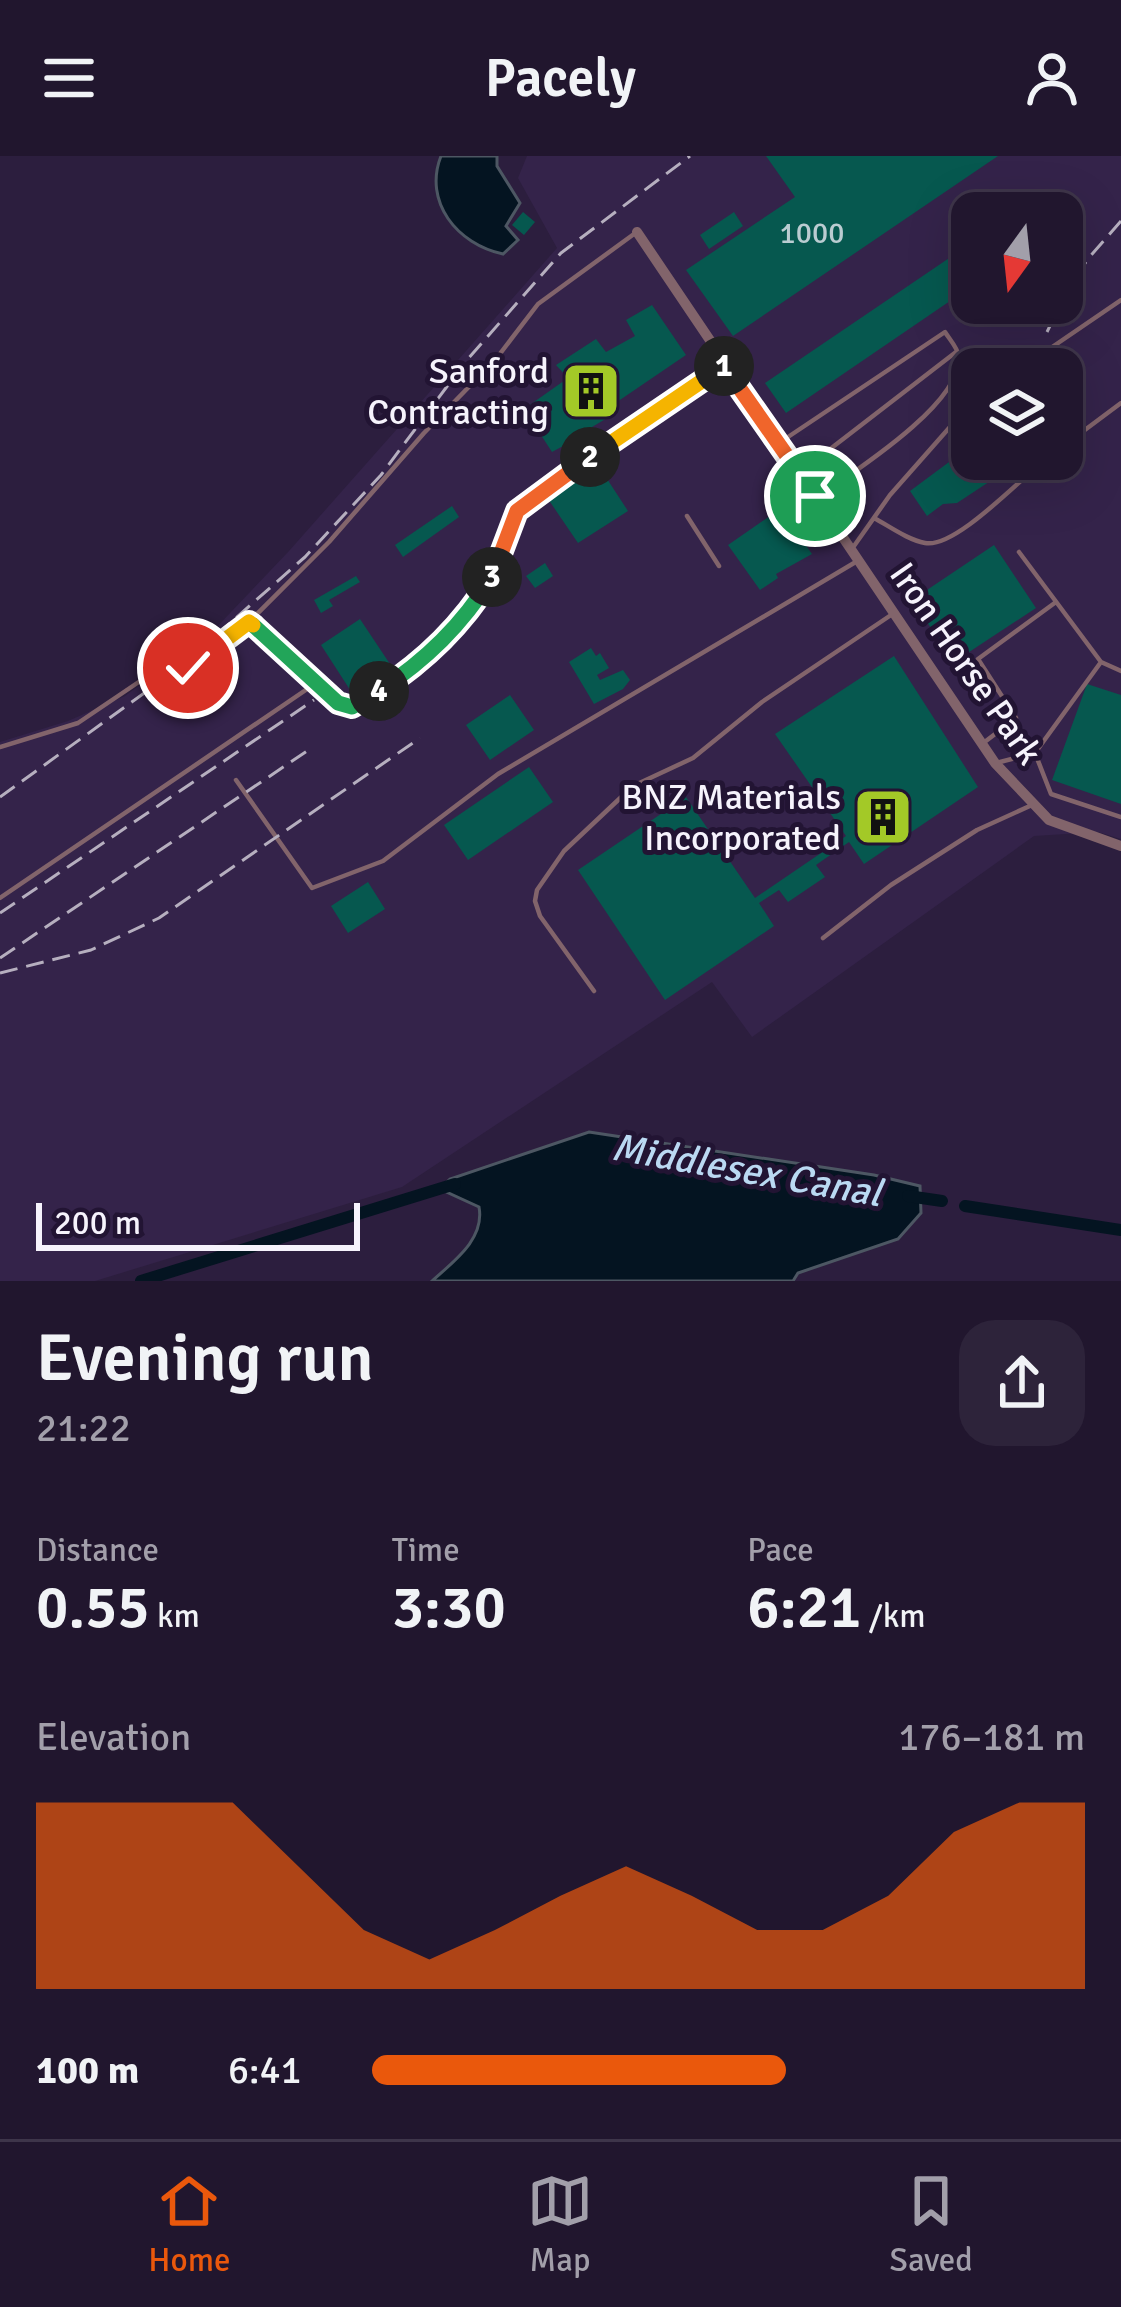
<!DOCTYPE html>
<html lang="en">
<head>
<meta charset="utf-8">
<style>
	body { margin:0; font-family:Signika,sans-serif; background:#2d233a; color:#f1f3f6; height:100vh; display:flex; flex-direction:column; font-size:45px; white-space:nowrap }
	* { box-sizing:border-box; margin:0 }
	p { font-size:39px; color:#a29faa }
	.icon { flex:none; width:66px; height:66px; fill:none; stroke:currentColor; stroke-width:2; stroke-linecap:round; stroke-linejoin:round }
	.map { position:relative; height:1125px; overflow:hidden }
	.sheet { display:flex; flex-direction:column; background:#21162e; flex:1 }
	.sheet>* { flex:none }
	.needle { width:78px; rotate:195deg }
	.controls { position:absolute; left:951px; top:36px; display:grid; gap:24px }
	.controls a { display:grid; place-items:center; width:132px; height:132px; border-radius:24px; background:#21162e; box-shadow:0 12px 48px #0002,0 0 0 3px #3e354a; font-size:60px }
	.scale { position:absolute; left:36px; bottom:30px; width:324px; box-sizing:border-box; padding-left:12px; border:6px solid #f6f3fc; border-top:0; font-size:33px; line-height:42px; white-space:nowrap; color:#f6f3fc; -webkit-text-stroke:9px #221433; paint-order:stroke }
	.pin { position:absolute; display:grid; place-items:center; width:102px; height:102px; color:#fff; margin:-51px; border:6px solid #fff; border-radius:50%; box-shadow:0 3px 12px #0007 }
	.km { position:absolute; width:60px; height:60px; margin:-30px; border-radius:50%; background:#222; color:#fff; font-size:33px; line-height:60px; text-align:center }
	.round { display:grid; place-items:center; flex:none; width:126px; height:126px; border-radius:36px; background:#2d233a }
	.head { display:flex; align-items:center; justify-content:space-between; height:204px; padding:0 36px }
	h1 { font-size:66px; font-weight:600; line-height:90px }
	.metrics { display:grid; grid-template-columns:repeat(3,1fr); gap:18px; height:204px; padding:12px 36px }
	.metrics div { display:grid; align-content:center }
	.metrics b { font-size:60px; font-weight:600 }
	.metrics small { font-size:33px; font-weight:400 }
	.metrics p { font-size:33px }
	.chart { height:336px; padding:24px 36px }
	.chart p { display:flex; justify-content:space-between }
	.chart svg { width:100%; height:216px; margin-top:12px; fill:#ea580c; opacity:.7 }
	ul { padding:0 36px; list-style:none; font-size:39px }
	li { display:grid; grid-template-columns:192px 144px 1fr; align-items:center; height:90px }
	li i { height:30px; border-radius:15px; background:#ea580c }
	header { display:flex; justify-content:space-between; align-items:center; height:156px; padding:0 36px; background:#21162e; font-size:54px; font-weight:600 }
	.tabs { display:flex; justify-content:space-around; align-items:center; height:168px; border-top:3px solid #3e354a; background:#21162e; font-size:33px; color:#a29faa }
	.tabs a { display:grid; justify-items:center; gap:6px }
	.tabs .current { color:#ea580c }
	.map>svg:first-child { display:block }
</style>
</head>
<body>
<header><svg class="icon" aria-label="menu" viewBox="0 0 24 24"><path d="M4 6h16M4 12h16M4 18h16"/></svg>Pacely<svg class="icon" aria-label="person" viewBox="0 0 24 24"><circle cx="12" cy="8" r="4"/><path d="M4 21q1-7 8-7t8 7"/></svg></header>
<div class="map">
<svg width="1121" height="1125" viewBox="0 0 1121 1125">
	<rect width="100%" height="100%" fill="#2c1e3e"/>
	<path fill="#34234a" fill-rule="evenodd" d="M527 0H1121V683L1098 676 1034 680 752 881 712 826 402 1031 95 1125H0V586L68 565 125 540 212 476 289 395 557 92 518 22ZM972 57H1062V147H972ZM972 213H1062V303H972Z"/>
	<path fill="#041421" stroke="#4d5763" stroke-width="3" d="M441 0H497V10L520 47 506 70 518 84 503 98C457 88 423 46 441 0Z
		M589 976 874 1019 920 1030 921 1057 898 1083 798 1117 793 1125H432C454 1105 485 1083 479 1051L440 1033 450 1023Z"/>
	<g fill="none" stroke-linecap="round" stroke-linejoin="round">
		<path stroke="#041421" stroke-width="12" d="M908 1040 942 1045
			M965 1050 1121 1074
			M141 1125 455 1028"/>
	</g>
	<path fill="#06584f" d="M766 0H998L733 180 686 114 795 41Z
		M523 56 535 66 524 79 512 69Z
		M734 56 743 70 709 93 700 79Z
		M964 92 972 104V130L786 257 765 227Z
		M652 149 686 199 614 248 619 255 592 271 595 276 567 295 563 290 552 296 524 253 568 222 556 209 596 183 606 196 635 180 626 164Z
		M1062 241 1077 263 1062 273Z
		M972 289V303H996L1004 316 957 347 943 348 927 360 910 335Z
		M596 306 628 355 578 387 546 340Z
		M452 350 459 361 403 401 395 389Z
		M780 353 812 398 776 418 778 422 760 434 728 389Z
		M994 389 1036 452 954 506 912 444Z
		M545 407 553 420 535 432 526 420Z
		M356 420 360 426 329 444 333 450 321 457 314 444Z
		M360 463 394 514 354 540 321 489Z
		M591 492 596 500 600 497 609 512 597 519 600 524 623 514 630 524 623 533 594 548 569 506Z
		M894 500 978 631 864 708 849 686 816 709 825 721 788 746 779 734 759 747 774 770 665 844 578 714 686 641 755 742 846 680 775 578Z
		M1087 528 1121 539V648L1052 624Z
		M510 539 534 574 490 604 466 569Z
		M529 611 553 646 468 704 444 669Z
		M368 726 385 753 348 777 331 750Z"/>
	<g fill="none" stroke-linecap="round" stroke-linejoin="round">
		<path stroke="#82646b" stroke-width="4.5" d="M1020 213 1121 144
			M779 287 945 176C950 184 958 192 959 201 962 248 852 317 818 341
			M1062 291 1121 247
			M799 317 956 196
			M687 360 719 410
			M874 362C889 370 908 384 925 387 955 393 1020 323 1046 303
			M854 390 890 339 972 246
			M1019 396 1101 506
			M250 466 316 527
			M1121 515 1101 506 1035 597 1051 638 1121 661
			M982 588 1016 562 978 503 1056 446
			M0 591 78 567 158 513 188 512 249 466 329 386 424 277 496 203 538 148 634 78
			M1000 606 1035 597
			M236 624 312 732 383 705 498 618 854 407
			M0 742 316 527 338 547 352 551 420 508 473 449 497 411 517 354 723 211
			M823 782 891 729 977 674 1032 649
			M594 835 540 760 535 745 537 734 564 695 633 630 693 602 762 546 894 457"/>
		<path stroke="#82646b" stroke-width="10" d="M637 76 995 607 1049 664 1121 690"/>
		<path stroke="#b6afbf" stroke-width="3" stroke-dasharray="18 9" stroke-linecap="butt" d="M1062 144 1087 104 1121 65
			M1047 176 1061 147
			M0 641 179 512 305 401 381 319 466 205 561 97 690 0
			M0 757 314 544
			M0 802 313 591
			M0 817 91 794 159 762 420 582"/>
	</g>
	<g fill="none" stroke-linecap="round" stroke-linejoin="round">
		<defs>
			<path id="split-1" d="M724 210 815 340"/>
			<path id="split-2" d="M590 301 724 210"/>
			<path id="split-3" d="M492 421 517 355 590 301"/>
			<path id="split-4" d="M379 535C426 504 462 469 492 421"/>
			<path id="split-5" d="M253 469 338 547 352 551 379 535"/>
			<path id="split-6" d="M188 512 249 466 253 469"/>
		</defs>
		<use href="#split-1" stroke="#fff" stroke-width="24"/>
		<use href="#split-2" stroke="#fff" stroke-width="24"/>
		<use href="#split-3" stroke="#fff" stroke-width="24"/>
		<use href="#split-4" stroke="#fff" stroke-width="24"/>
		<use href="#split-5" stroke="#fff" stroke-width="24"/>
		<use href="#split-6" stroke="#fff" stroke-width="24"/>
		<use href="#split-1" stroke="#f0652b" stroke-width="15"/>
		<use href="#split-2" stroke="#f5b400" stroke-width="15"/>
		<use href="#split-3" stroke="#f0652b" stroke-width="15"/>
		<use href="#split-4" stroke="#22a559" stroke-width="15"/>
		<use href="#split-5" stroke="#22a559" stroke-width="15"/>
		<use href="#split-6" stroke="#f5b400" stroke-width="15"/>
	</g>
	<defs>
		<symbol id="building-square" viewBox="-11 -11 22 22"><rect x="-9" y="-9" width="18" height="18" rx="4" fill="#a3c927" stroke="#221433"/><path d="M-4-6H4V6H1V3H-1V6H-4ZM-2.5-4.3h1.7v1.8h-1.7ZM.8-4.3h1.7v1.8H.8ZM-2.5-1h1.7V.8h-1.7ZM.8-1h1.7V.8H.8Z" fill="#111"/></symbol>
	</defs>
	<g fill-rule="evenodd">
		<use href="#building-square" x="558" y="202" width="66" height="66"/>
		<use href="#building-square" x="850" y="628" width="66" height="66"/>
	</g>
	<g text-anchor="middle" stroke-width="10" stroke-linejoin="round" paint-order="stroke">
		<g font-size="30" fill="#baccd1">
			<text x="812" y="87">1000</text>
		</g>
		<g font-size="36" fill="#f6f3fc" stroke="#221433" text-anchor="end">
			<text x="549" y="227">Sanford<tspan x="549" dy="41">Contracting</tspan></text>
			<text x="841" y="653">BNZ Materials<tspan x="841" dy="41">Incorporated</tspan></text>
		</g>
		<g font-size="36" fill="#f6f3fc" stroke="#221433">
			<text transform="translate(967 507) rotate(55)" y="13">Iron Horse Park</text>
		</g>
		<g font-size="39" font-style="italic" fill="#bad9f2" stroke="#221433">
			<text transform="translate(747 1013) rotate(10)" y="14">Middlesex Canal</text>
		</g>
	</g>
</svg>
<div class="controls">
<a><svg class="needle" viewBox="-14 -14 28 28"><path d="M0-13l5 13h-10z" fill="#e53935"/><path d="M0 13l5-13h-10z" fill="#a29faa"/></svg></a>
<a><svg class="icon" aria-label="layers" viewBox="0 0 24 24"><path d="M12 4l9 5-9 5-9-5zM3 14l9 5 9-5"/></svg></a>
</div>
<div class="scale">200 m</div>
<div class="pin" style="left:815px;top:340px;background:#1e9e55"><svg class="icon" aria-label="arrive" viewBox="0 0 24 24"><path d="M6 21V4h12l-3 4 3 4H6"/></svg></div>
<div class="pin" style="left:188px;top:512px;background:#d93025"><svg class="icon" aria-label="check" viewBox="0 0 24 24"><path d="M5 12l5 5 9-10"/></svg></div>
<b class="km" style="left:724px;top:210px">1</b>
<b class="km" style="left:590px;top:301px">2</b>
<b class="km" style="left:492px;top:421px">3</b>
<b class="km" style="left:379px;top:535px">4</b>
</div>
<section class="sheet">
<div class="head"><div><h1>Evening run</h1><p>21:22</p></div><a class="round"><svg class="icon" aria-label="share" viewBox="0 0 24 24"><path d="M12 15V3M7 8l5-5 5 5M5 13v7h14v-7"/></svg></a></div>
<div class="metrics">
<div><p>Distance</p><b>0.55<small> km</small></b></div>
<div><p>Time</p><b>3:30</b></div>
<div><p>Pace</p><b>6:21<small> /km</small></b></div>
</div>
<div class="chart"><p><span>Elevation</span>176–181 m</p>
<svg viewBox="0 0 160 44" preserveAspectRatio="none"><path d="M0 44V6L10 6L20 6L30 6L40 19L50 32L60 38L70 32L80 25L90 19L100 25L110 32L120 32L130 25L140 12L150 6L160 6V44z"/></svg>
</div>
<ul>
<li><b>100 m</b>6:41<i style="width:58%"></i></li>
</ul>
</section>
<nav class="tabs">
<a class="current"><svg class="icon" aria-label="home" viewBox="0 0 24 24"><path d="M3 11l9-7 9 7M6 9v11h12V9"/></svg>Home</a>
<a><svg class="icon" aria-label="map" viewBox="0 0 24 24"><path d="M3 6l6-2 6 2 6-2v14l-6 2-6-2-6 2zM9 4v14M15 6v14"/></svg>Map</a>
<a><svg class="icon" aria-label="saved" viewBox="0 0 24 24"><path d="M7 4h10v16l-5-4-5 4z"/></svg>Saved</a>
</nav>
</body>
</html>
